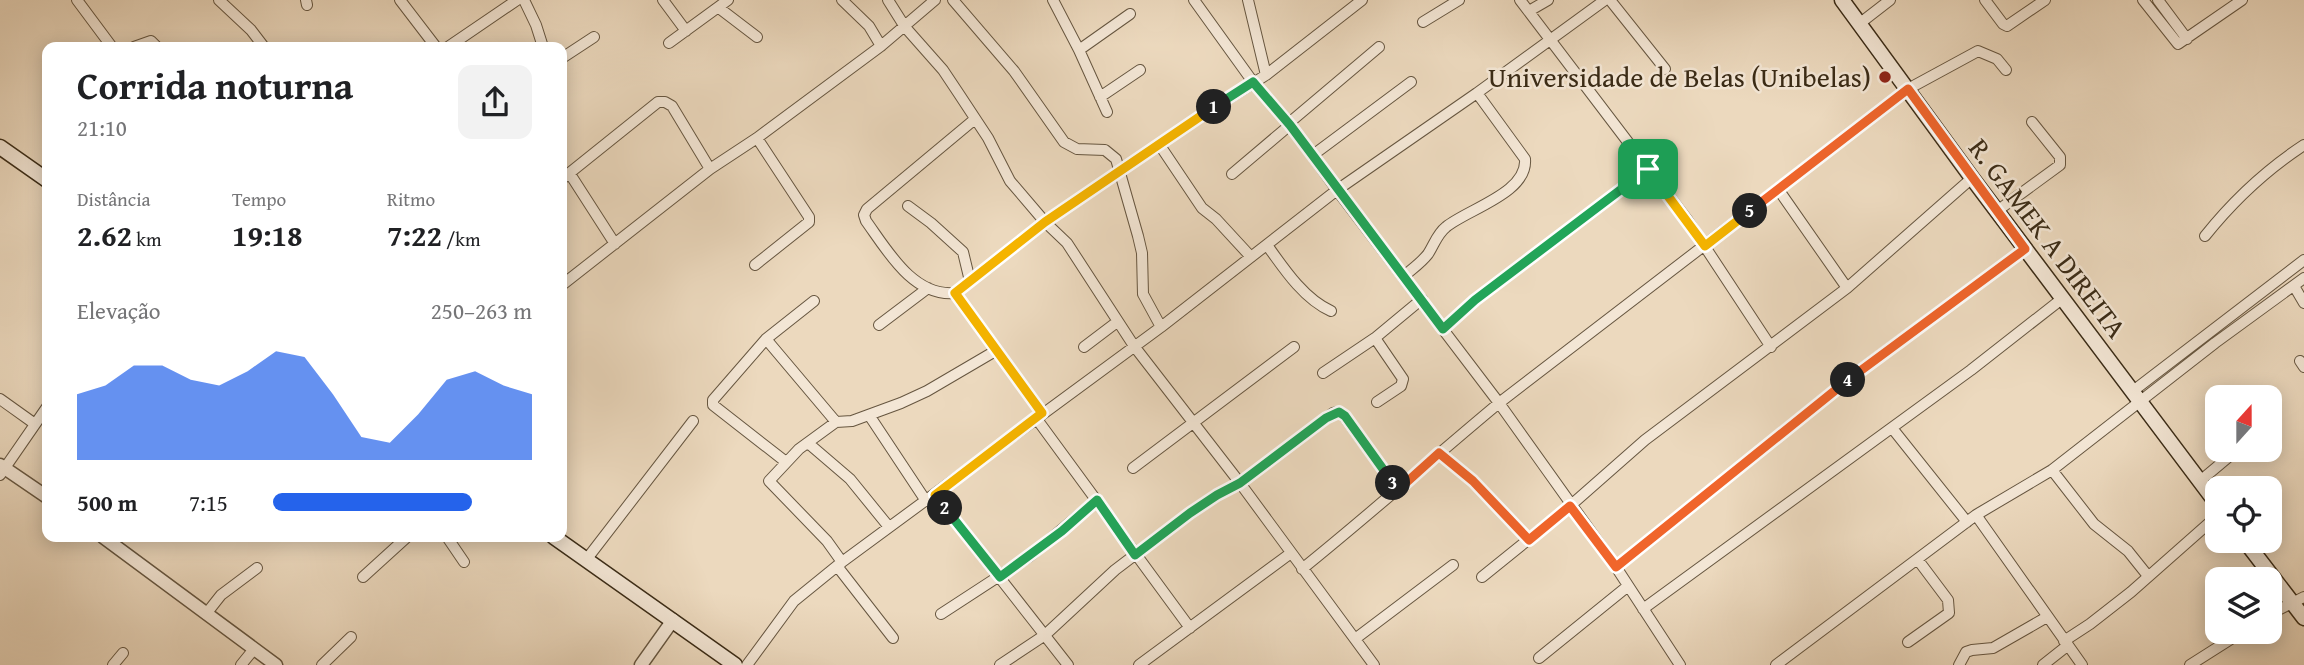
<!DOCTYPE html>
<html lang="pt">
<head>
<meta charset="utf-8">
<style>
	body { margin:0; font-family:"Gentium Book Plus",serif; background:#f2f2f2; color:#202124; height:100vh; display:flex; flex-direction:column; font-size:26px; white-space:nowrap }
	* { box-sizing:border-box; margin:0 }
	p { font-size:23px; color:#757577 }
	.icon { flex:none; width:38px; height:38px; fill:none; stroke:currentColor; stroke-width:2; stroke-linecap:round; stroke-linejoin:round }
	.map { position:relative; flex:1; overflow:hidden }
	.sheet { position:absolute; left:42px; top:42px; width:525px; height:500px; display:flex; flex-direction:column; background:#fff; border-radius:14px; box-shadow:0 4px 18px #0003 }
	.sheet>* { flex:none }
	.needle { width:46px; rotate:21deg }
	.buttons { position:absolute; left:2205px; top:385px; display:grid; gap:14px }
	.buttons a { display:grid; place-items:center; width:77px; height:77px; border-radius:14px; background:#fff; box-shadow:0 4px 18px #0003; font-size:35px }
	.pin { position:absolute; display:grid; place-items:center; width:60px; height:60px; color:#fff; margin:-30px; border-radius:14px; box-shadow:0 4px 10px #0006 }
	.km { position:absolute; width:35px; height:35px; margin:-18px; border-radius:50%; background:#222; color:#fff; font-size:19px; line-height:35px; text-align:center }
	.round { display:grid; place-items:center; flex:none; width:74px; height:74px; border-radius:14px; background:#f2f2f2 }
	.summary { display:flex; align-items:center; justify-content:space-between; height:119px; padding:0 35px }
	h1 { font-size:38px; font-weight:600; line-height:52px }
	.metrics { display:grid; grid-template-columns:repeat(3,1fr); gap:10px; height:119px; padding:7px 35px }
	.metrics div { display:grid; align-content:center }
	.metrics b { font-size:30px; font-weight:600 }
	.metrics small { font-size:19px; font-weight:400 }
	.metrics p { font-size:19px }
	.chart { height:196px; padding:14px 35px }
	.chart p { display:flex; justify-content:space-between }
	.chart svg { width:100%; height:126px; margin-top:7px; fill:#2563eb; opacity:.7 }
	ul { padding:0 35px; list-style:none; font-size:23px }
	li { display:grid; grid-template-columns:112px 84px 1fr; align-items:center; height:52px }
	li i { height:18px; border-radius:9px; background:#2563eb }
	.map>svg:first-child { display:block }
</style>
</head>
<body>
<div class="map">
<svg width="2304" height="665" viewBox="0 0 2304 665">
	<rect width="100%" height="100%" fill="#ecd9be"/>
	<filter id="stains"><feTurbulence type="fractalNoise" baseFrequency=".00286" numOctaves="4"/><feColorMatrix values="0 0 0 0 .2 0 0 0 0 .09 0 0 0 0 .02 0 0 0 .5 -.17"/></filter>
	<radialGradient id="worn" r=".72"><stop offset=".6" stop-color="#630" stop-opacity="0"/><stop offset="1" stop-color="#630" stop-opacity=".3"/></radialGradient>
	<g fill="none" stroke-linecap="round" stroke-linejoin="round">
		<defs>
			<path id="minor" d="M77 0 112 47
				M219 0 251 30 264 47
				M306 0 307 5
				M400 0 436 47
				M524 0 536 25 543 47
				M663 0 686 31
				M842 0 869 26 881 46
				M888 0 905 27 943 70 959 94 988 138 1010 181 1045 222 1067 243 1134 346 1240 483 1374 665
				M953 0 1014 71 1064 142 1077 149 1105 150 1116 159 1138 236 1142 253 1143 294 1161 327
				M1053 0 1079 50 1107 112
				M1194 0 1253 82 1289 123 1337 190 1499 403 1616 567 1680 665
				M1248 0 1266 75
				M1520 0 1688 221 1771 347
				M1610 0 1665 69
				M1985 0 2003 24 2007 26 2045 0
				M2143 0 2178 44 2242 0
				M2158 0 2187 39
				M719 8 757 37
				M1529 11 1548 0
				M1423 22 1459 0
				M1859 24 1890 0
				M669 43 728 0
				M134 47 151 41 157 47
				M448 47 517 0
				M1079 50 1130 14
				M562 58 594 37
				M1100 97 1140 70
				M975 119 867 209 864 215 866 221C887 250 913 297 955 293L1045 222 1198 118 1266 75 1362 0
				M1289 123 1379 47
				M1159 144 1202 208 1216 219 1251 257
				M1313 155 1411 82
				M570 174 615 244
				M1232 174 1290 125
				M562 179 658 102H665L672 106 710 169
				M1778 189 1847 288
				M908 206 931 223 963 252 970 281
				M1997 211 2060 165V157L2032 122
				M2205 236C2233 201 2266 170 2304 145
				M1267 245C1284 269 1304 299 1331 311
				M755 265 809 222V217L757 138
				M1403 277C1412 269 1421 263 1428 254 1434 245 1437 234 1446 227 1468 209 1528 193 1525 159L1477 93
				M562 285 710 169 757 138 881 46 935 0
				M2294 286 2304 303
				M955 293 1042 413
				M879 325 928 288
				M1443 329 1475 300 1648 169
				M1375 338 1403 379 1401 386 1377 402
				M766 339 836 422
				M1084 347 1117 322
				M2300 361 2304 367
				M1323 373 1375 338 1422 299
				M2133 391 2304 260
				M0 399 35 424
				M869 415 926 501
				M1036 418 1190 628
				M1892 428 1967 522
				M808 443 850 479 889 527
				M1439 453 1473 481 1529 540
				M786 462 713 405V400L766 339 814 301
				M1133 468 1294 347
				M2052 470 2094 524 2128 551 2148 576
				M0 475 47 407
				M2200 481 2237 450
				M935 495 1068 665
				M1976 515 2082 665
				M447 537 464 562
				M586 560 693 421
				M842 562 827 541 769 481 799 449 836 422 852 421 901 403 927 391 997 350
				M837 566 893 638
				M1616 567 1856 373 2025 249
				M1302 569C1369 515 1433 458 1499 403L1908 89 1978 51 1997 59 2006 70
				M363 577 407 537
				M1482 577 1570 506 1645 440 1847 288 1972 178
				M1643 609 1971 370 2063 298
				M206 614 221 595 257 568
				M941 614 1030 556 1097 500
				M2270 614 2304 597
				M1355 639 1453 565
				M2064 641 2090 624 2131 592 2217 516
				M1908 642 1949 613 1948 600 1918 560
				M1539 658 1628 586
				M113 665 123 653
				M241 665 254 649
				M322 665 351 637
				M747 665 794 601 842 562 1161 327 1337 190 1477 93 1605 0
				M1000 665 1045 635 1115 570 1190 513 1217 495 1240 483 1333 413 1339 412 1344 416 1398 490
				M1139 665 1291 553
				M1776 665 1976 515 2052 470 2215 343 2304 278
				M1959 665 1966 652 1972 650 1993 648 2047 617
				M2043 665 2067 646
				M2190 665 2242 632"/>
			<path id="tertiary" d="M0 465 47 497
				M103 537 276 665
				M641 665 673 620"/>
			<path id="secondary" d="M1842 0 1972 178 2217 504
				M0 147 47 180
				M554 537 735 665
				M2245 541 2304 618"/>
		</defs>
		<use href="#minor" stroke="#665640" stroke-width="12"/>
		<use href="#tertiary" stroke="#665640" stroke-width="15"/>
		<use href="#secondary" stroke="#3a2b16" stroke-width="17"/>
		<use href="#minor" stroke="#f3e6d5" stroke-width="10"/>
		<use href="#tertiary" stroke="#f3e6d5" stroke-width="12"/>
		<use href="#secondary" stroke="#f3e6d5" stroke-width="14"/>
	</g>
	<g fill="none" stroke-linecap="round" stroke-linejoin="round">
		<defs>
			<path id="split-1" d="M1214 107 1253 82 1290 125 1443 329 1475 300 1648 169"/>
			<path id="split-2" d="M945 508 935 495 1042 413 955 293 1045 222 1214 107"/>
			<path id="split-3" d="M945 508 1000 577 1062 531 1097 500 1135 555 1190 513 1217 495 1240 483 1326 418 1339 412 1345 416 1393 483"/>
			<path id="split-4" d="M1393 483 1398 490 1439 453 1473 481 1529 540 1570 506 1616 567 1848 380"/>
			<path id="split-5" d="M1750 211 1908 89 2025 249 1848 380"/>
			<path id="split-6" d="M1648 169 1705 246 1750 211"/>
		</defs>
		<use href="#split-1" stroke="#fff" stroke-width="14"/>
		<use href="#split-2" stroke="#fff" stroke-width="14"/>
		<use href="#split-3" stroke="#fff" stroke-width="14"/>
		<use href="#split-4" stroke="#fff" stroke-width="14"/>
		<use href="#split-5" stroke="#fff" stroke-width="14"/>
		<use href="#split-6" stroke="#fff" stroke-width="14"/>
		<use href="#split-1" stroke="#22a559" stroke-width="9"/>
		<use href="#split-2" stroke="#f5b400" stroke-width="9"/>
		<use href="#split-3" stroke="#22a559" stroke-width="9"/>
		<use href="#split-4" stroke="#f0652b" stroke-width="9"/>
		<use href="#split-5" stroke="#f0652b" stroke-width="9"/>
		<use href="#split-6" stroke="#f5b400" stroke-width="9"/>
	</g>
	<circle fill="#8f2418" stroke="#f3e6d5" stroke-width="2.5" cx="1885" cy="77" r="7"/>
	<g text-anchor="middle" stroke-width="5" stroke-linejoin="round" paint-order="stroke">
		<g font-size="28" fill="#3a2b16" stroke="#f3e6d5" text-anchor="end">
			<text x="1871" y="87">Universidade de Belas (Unibelas)</text>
		</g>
		<g font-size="28" fill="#3a2b16" stroke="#f3e6d5">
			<text transform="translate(2048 238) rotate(53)" y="10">R. GAMEK A DIREITA</text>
		</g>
	</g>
	<rect width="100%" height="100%" filter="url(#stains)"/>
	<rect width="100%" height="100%" fill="url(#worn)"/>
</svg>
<div class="buttons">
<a><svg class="needle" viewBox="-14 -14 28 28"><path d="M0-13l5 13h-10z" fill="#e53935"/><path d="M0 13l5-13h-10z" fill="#757577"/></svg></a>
<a><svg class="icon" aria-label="locate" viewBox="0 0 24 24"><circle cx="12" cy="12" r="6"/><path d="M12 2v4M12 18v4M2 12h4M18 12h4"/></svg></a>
<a><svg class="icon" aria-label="layers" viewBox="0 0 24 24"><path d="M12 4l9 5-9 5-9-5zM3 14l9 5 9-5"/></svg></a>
</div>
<div class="pin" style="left:1648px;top:169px;background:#1e9e55"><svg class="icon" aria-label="arrive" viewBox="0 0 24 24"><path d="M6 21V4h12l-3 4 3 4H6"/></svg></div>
<b class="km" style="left:1214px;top:107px">1</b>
<b class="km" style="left:945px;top:508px">2</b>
<b class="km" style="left:1393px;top:483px">3</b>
<b class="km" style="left:1848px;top:380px">4</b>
<b class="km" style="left:1750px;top:211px">5</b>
<section class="sheet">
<div class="summary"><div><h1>Corrida noturna</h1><p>21:10</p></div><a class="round"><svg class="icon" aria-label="share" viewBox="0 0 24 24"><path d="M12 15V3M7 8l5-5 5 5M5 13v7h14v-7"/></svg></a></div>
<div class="metrics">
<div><p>Distância</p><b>2.62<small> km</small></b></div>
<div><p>Tempo</p><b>19:18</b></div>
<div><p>Ritmo</p><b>7:22<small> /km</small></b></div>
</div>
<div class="chart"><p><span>Elevação</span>250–263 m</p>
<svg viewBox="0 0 160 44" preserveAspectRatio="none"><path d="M0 44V21L10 18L20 11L30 11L40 16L50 18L60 13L70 6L80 8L90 21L100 36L110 38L120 28L130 16L140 13L150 18L160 21V44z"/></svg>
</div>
<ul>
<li><b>500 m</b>7:15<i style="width:77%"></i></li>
</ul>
</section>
</div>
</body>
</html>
